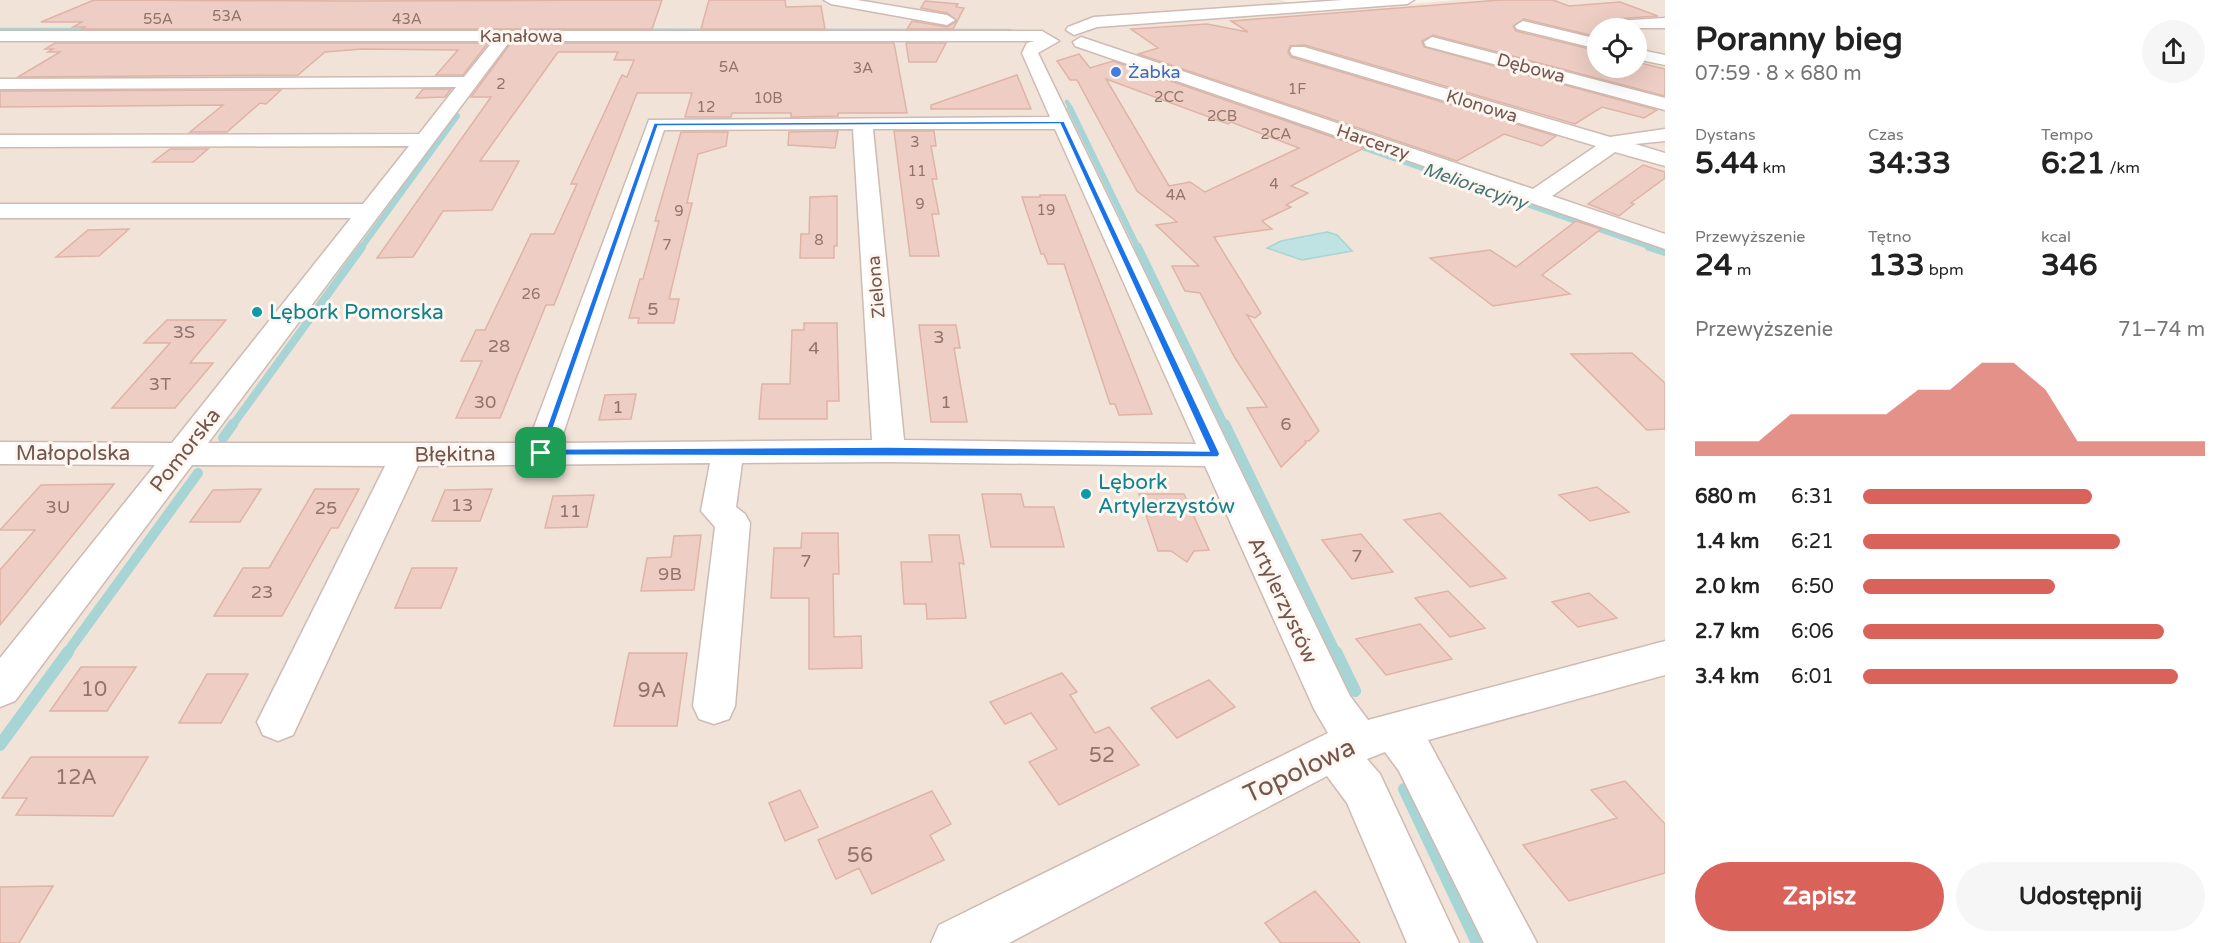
<!DOCTYPE html>
<html lang="pl">
<head>
<meta charset="utf-8">
<style>
	body { margin:0; font-family:"Varela Round",sans-serif; background:#f6f6f6; color:#222; height:100vh; display:flex; flex-direction:column; font-size:22px; white-space:nowrap }
	* { box-sizing:border-box; margin:0 }
	p { font-size:20px; color:#767676 }
	.icon { flex:none; width:33px; height:33px; fill:none; stroke:currentColor; stroke-width:2; stroke-linecap:round; stroke-linejoin:round }
	.map { position:relative; flex:1; overflow:hidden }
	.drawer { display:flex; flex-direction:column; background:#fff; width:570px }
	.drawer>* { flex:none }
	.fabs { position:absolute; left:1587px; top:18px; display:grid; gap:12px }
	.fabs a { display:grid; place-items:center; width:60px; height:60px; border-radius:50%; background:#fff; box-shadow:0 6px 24px #0002; font-size:30px }
	.pin { position:absolute; display:grid; place-items:center; width:51px; height:51px; color:#fff; margin:-26px; border-radius:12px; box-shadow:0 3px 9px #0006 }
	.round { display:grid; place-items:center; flex:none; width:63px; height:63px; border-radius:32px; background:#f6f6f6 }
	.headline { display:flex; align-items:center; justify-content:space-between; height:102px; padding:0 30px }
	h1 { font-size:33px; font-weight:800; line-height:45px }
	.stats { display:grid; grid-template-columns:repeat(3,1fr); gap:9px; height:102px; padding:6px 30px }
	.stats div { display:grid; align-content:center }
	.stats b { font-size:30px; font-weight:800 }
	.stats small { font-size:16px; font-weight:400 }
	.stats p { font-size:16px }
	.chart { height:168px; padding:12px 30px }
	.chart p { display:flex; justify-content:space-between }
	.chart svg { width:100%; height:108px; margin-top:6px; fill:#d9635a; opacity:.7 }
	.action { display:flex; gap:12px; margin-top:auto; padding:12px 30px }
	.action a { flex:1; height:69px; border-radius:36px; background:#d9635a; color:#fff; font-size:24px; font-weight:800; line-height:69px; text-align:center }
	.action a+a { background:#f6f6f6; color:#222 }
	ul { padding:0 30px; list-style:none; font-size:20px }
	li { display:grid; grid-template-columns:96px 72px 1fr; align-items:center; height:45px }
	li i { height:15px; border-radius:8px; background:#d9635a }
	main { display:flex; flex:1; min-height:0 }
	.map>svg:first-child { display:block }
</style>
</head>
<body>
<main>
<div class="map">
<svg width="1665" height="943" viewBox="0 0 1665 943">
	<rect width="100%" height="100%" fill="#fbf2ea"/>
	<path fill="#f2e3d9" fill-rule="evenodd" d="M0 0H1282L1305 13 1457 0H1665V943H0ZM1598 28H1636V68H1598Z"/>
	<path fill="#bfe3e3" stroke="#a7d4d4" stroke-width="1.5" d="M1327 232 1337 235 1352 251 1302 260 1267 248 1281 241Z"/>
	<g fill="none" stroke-linecap="round" stroke-linejoin="round">
		<path stroke="#a7d4d4" stroke-width="4.5" d="M0 30 1010 31
			M1067 102 1071 109"/>
		<path stroke="#a7d4d4" stroke-width="6" d="M1070 108 1138 248
			M1284 120 1654 248
			M361 248 457 116"/>
		<path stroke="#a7d4d4" stroke-width="8" d="M1138 247 1225 426
			M1649 247 1665 252
			M232 426 362 247"/>
		<path stroke="#a7d4d4" stroke-width="10" d="M1225 424 1336 653
			M223 438 233 424
			M67 653 198 473"/>
		<path stroke="#a7d4d4" stroke-width="12" d="M1336 652 1355 691
			M0 745 68 652
			M1404 789 1477 943"/>
	</g>
	<path fill="#eecec4" stroke="#dfb3a5" stroke-width="1.5" fill-rule="evenodd" d="M94 0 353 1 662 0 652 29H82L85 27H73L82 22H41Z
		M709 0H785L786 7 821 6 825 29H701Z
		M1500 0H1553L1569 6 1620 2 1658 16 1614 19 1606 24V28H1598V37L1524 19 1513 26 1516 31 1598 51V68H1636V62L1665 69V96L1433 35 1422 41 1424 47 1657 110 1644 118 1602 107 1575 124 1305 45 1290 46 1288 52 1291 57 1556 136 1542 146 1504 134 1457 161 1138 54 1158 48 1131 29 1207 24 1248 32 1231 21Z
		M925 1 958 4 956 7 964 8 953 29H907L912 21 947 27 957 21 947 13 921 8Z
		M55 43H488L463 75H436L458 50 362 49 325 52 298 75 18 77 60 52H48L53 49H45Z
		M511 43H894L907 113H838V116L791 117V113H732L731 117H685L692 93H637L554 305H546L500 418H456L482 361H461L476 330H485L531 234H554L577 184H571L622 75 627 77 634 60H614L618 52H558L480 161H519L492 210 443 211 413 257 377 258 491 97H471Z
		M906 43H946L936 62H909Z
		M1079 54 1090 68 1113 61 1364 148 1291 186 1308 193 1286 205 1291 207 1262 221 1272 229 1214 237 1261 313 1255 318 1247 315 1319 431 1309 441H1305L1306 443 1281 467 1247 408 1267 407 1235 358 1200 293 1185 291 1172 266H1199L1156 225 1177 222 1137 191 1077 80H1070L1057 61ZM1106 79 1228 124 1231 122 1299 148 1205 192 1190 182 1169 186Z
		M1017 75 1031 109H931V105Z
		M423 89H451L445 97 416 98Z
		M281 90 266 104 260 103 227 132H190L223 105 0 107V91Z
		M838 131 835 148 788 145 789 132Z
		M894 131H934L936 146H931L937 179H932L939 214H932L939 256H910Z
		M681 132H728L726 146 698 154 687 203H692L669 299H679L674 323H638L639 318H629L640 279H643L659 221H655Z
		M170 149H208L193 162H153Z
		M1643 165 1665 172V178L1631 203 1634 204 1619 216 1588 204Z
		M1040 195H1065L1152 414 1119 415 1115 404H1110L1064 264H1048L1044 254H1041L1022 197H1040Z
		M837 196V246H834V258H800L801 234H809L810 197Z
		M1576 221 1601 229 1542 275 1570 294 1493 306 1430 258 1490 250 1516 267Z
		M129 229 99 256 56 257 88 230Z
		M167 320H226L190 363H213L175 408H112L170 343H144Z
		M804 323H837L839 401H827V419H759L762 384H790L792 330H804Z
		M919 325H956L960 348H954L967 422H931Z
		M1632 353 1665 383V429L1647 430 1571 354Z
		M636 394 631 419 599 420 605 395Z
		M114 484 39 577 0 625V570L35 530H0L41 485Z
		M1597 487 1629 512 1590 521 1559 495Z
		M261 489 240 522H190L213 490Z
		M315 489H359L338 528H331L282 616H214L243 568H269Z
		M492 489 480 521H432L445 490Z
		M982 494H1021L1024 507H1054L1064 547H991Z
		M1139 494H1184L1209 550 1194 551 1187 562 1171 551H1158Z
		M594 495 587 527 545 528 553 496Z
		M1440 513 1506 578 1470 587 1404 520Z
		M802 533H838L839 574H833L834 637 861 636 862 668 809 669V598H771L774 548H801Z
		M1361 534 1393 572 1352 579 1322 540Z
		M701 535 694 590 641 591 647 558 671 557 674 536Z
		M929 535H959L964 564 959 563 966 618 927 619 926 604H904L901 562H932Z
		M412 568H457L441 608H395Z
		M1448 591 1485 628 1450 637 1415 598Z
		M1589 593 1617 618 1578 627 1552 602Z
		M1420 624 1452 659 1386 675 1356 639Z
		M629 653H687L677 726H614Z
		M81 667H136L107 711H50Z
		M1062 673 1077 692 1070 695 1095 733 1109 727 1139 765 1059 805 1029 762 1057 749 1031 713 1005 724 990 702Z
		M207 674H248L221 723H179Z
		M1209 680 1235 707 1177 738 1151 708Z
		M31 757H148L113 816 16 815 27 798H2Z
		M1625 781 1665 824V873L1569 901 1523 845 1617 818 1591 790Z
		M800 790 818 827 785 841 769 803Z
		M932 791 951 824 930 835 944 860 872 894 859 868 836 879 818 840Z
		M53 886 19 943H0V887Z
		M1315 891 1360 943H1281L1265 923Z"/>
	<g fill="none" stroke-linecap="round" stroke-linejoin="round">
		<defs>
			<path id="minor" d="M824 0H857L947 15 955 20 947 25 831 4Z
				M1343 0H1414L1407 4 1097 27 1074 35 1066 30 1068 27 1094 17Z
				M1665 18V28H1609L1607 26 1615 21Z
				M1523 21 1598 39V49L1517 29 1515 26Z
				M0 31H1042L1059 41 1038 53 1350 696 1368 720 1665 641V675L1428 740 1537 943H1484L1399 771 1385 752 1367 759 1380 774 1459 943H1407L1347 803 1327 776 1009 943H931L939 925 1328 733 1314 709 1205 466 889 462 742 463 736 507 745 514 750 523 735 706 729 719 714 724 699 719 693 706 715 527 701 511 710 463 418 466 293 735 278 741 263 735 257 722 385 466 192 465 15 701 0 707V658L155 465 0 464V442L172 443 351 218H0V204H363L409 146 0 147V135L419 134 456 87 0 89V79L464 77 493 41H0ZM510 41H1035L1027 43 1022 53 1050 117 649 120 528 443H208ZM853 129 872 440 560 443 664 130ZM873 129H1055L1196 444 904 440Z
				M1081 37 1533 189 1596 146 1292 55 1290 51 1292 47H1304L1610 137 1665 129V141L1635 144 1665 153V166L1615 152 1552 196 1665 234V249L1075 46 1073 42Z
				M1432 37 1665 98V110L1426 46 1424 42Z
				M1636 49 1665 55V65L1636 59Z"/>
		</defs>
		<use href="#minor" stroke="#cebbb3" stroke-width="3"/>
		<use href="#minor" fill="#fff" fill-rule="evenodd"/>
	</g>
	<path fill="#1a73e8" stroke="#fff" stroke-width="1.5" fill-rule="evenodd" d="M1064 121 1220 454 1218 457 537 455 654 123ZM1060 124 1209 451 889 447 546 449 658 126Z"/>
	<circle fill="#3f7fe0" stroke="#fef6f0" stroke-width="2" cx="1116" cy="72" r="6"/>
	<g fill="#0f9aa8" stroke="#fef6f0" stroke-width="2">
		<circle cx="257" cy="312" r="6"/>
		<circle cx="1086" cy="494" r="6"/>
	</g>
	<g text-anchor="middle" stroke-width="6" stroke-linejoin="round" paint-order="stroke">
		<g font-size="15" fill="#92746c">
			<text x="227" y="21">53A</text>
			<text x="158" y="24">55A</text>
			<text x="407" y="24">43A</text>
			<text x="729" y="72">5A</text>
			<text x="863" y="73">3A</text>
			<text x="501" y="89">2</text>
			<text x="1297" y="94">1F</text>
			<text x="1169" y="102">2CC</text>
			<text x="768" y="103">10B</text>
			<text x="706" y="112">12</text>
			<text x="1222" y="121">2CB</text>
			<text x="1276" y="139">2CA</text>
			<text x="915" y="147">3</text>
			<text x="917" y="176">11</text>
			<text x="1274" y="189">4</text>
			<text x="1176" y="200">4A</text>
			<text x="920" y="209">9</text>
			<text x="1046" y="215">19</text>
			<text x="679" y="216">9</text>
			<text x="819" y="245">8</text>
			<text x="667" y="250">7</text>
			<text x="531" y="299">26</text>
		</g>
		<g font-size="18" fill="#74564f" stroke="#fef6f0">
			<text x="521" y="42">Kanałowa</text>
			<text transform="translate(1531 68) rotate(15)" y="6">Dębowa</text>
			<text transform="translate(1482 106) rotate(17)" y="6">Klonowa</text>
			<text transform="translate(1373 142) rotate(19)" y="6">Harcerzy</text>
			<text transform="translate(876 287) rotate(-95)" y="6">Zielona</text>
		</g>
		<g font-size="18" fill="#366cbe" stroke="#fef6f0" text-anchor="start">
			<text x="1128" y="78">Żabka</text>
		</g>
		<g font-size="18" font-style="italic" fill="#447677" stroke="#fef6f0">
			<text transform="translate(1475 186) rotate(19)" y="6">Melioracyjny</text>
		</g>
		<g font-size="18" fill="#92746c">
			<text x="653" y="315">5</text>
			<text x="184" y="338">3S</text>
			<text x="939" y="343">3</text>
			<text x="499" y="352">28</text>
			<text x="814" y="354">4</text>
			<text x="160" y="390">3T</text>
			<text x="485" y="408">30</text>
			<text x="946" y="408">1</text>
			<text x="618" y="413">1</text>
			<text x="1286" y="430">6</text>
			<text x="462" y="511">13</text>
			<text x="58" y="513">3U</text>
			<text x="326" y="514">25</text>
			<text x="570" y="517">11</text>
			<text x="1357" y="562">7</text>
			<text x="806" y="567">7</text>
			<text x="670" y="580">9B</text>
			<text x="262" y="598">23</text>
		</g>
		<g font-size="21" fill="#0d838f" stroke="#fef6f0" text-anchor="start">
			<text x="269" y="319">Lębork Pomorska</text>
			<text x="1098" y="489">Lębork<tspan x="1098" dy="24">Artylerzystów</tspan></text>
		</g>
		<g font-size="21" fill="#74564f" stroke="#fef6f0">
			<text transform="translate(185 450) rotate(-52)" y="7">Pomorska</text>
			<text x="73" y="460">Małopolska</text>
			<text transform="translate(455 454) rotate(-1)" y="7">Błękitna</text>
			<text transform="translate(1283 600) rotate(65)" y="7">Artylerzystów</text>
		</g>
		<g font-size="21" fill="#92746c">
			<text x="94" y="696">10</text>
			<text x="652" y="697">9A</text>
			<text x="1102" y="762">52</text>
			<text x="76" y="784">12A</text>
			<text x="860" y="862">56</text>
		</g>
		<g font-size="26" fill="#74564f" stroke="#fef6f0">
			<text transform="translate(1299 770) rotate(-25)" y="9">Topolowa</text>
		</g>
	</g>
</svg>
<div class="fabs">
<a><svg class="icon" aria-label="locate" viewBox="0 0 24 24"><circle cx="12" cy="12" r="6"/><path d="M12 2v4M12 18v4M2 12h4M18 12h4"/></svg></a>
</div>
<div class="pin" style="left:541px;top:453px;background:#1e9e55"><svg class="icon" aria-label="arrive" viewBox="0 0 24 24"><path d="M6 21V4h12l-3 4 3 4H6"/></svg></div>
</div>
<section class="drawer">
<div class="headline"><div><h1>Poranny bieg</h1><p>07:59 · 8 × 680 m</p></div><a class="round"><svg class="icon" aria-label="share" viewBox="0 0 24 24"><path d="M12 15V3M7 8l5-5 5 5M5 13v7h14v-7"/></svg></a></div>
<div class="stats">
<div><p>Dystans</p><b>5.44<small> km</small></b></div>
<div><p>Czas</p><b>34:33</b></div>
<div><p>Tempo</p><b>6:21<small> /km</small></b></div>
</div>
<div class="stats">
<div><p>Przewyższenie</p><b>24<small> m</small></b></div>
<div><p>Tętno</p><b>133<small> bpm</small></b></div>
<div><p>kcal</p><b>346</b></div>
</div>
<div class="chart"><p><span>Przewyższenie</span>71–74 m</p>
<svg viewBox="0 0 160 44" preserveAspectRatio="none"><path d="M0 44V38L10 38L20 38L30 27L40 27L50 27L60 27L70 17L80 17L90 6L100 6L110 17L120 38L130 38L140 38L150 38L160 38V44z"/></svg>
</div>
<ul>
<li><b>680 m</b>6:31<i style="width:67%"></i></li>
<li><b>1.4 km</b>6:21<i style="width:75%"></i></li>
<li><b>2.0 km</b>6:50<i style="width:56%"></i></li>
<li><b>2.7 km</b>6:06<i style="width:88%"></i></li>
<li><b>3.4 km</b>6:01<i style="width:92%"></i></li>
</ul>
<div class="action"><a>Zapisz</a><a>Udostępnij</a></div>
</section>
</main>
</body>
</html>
